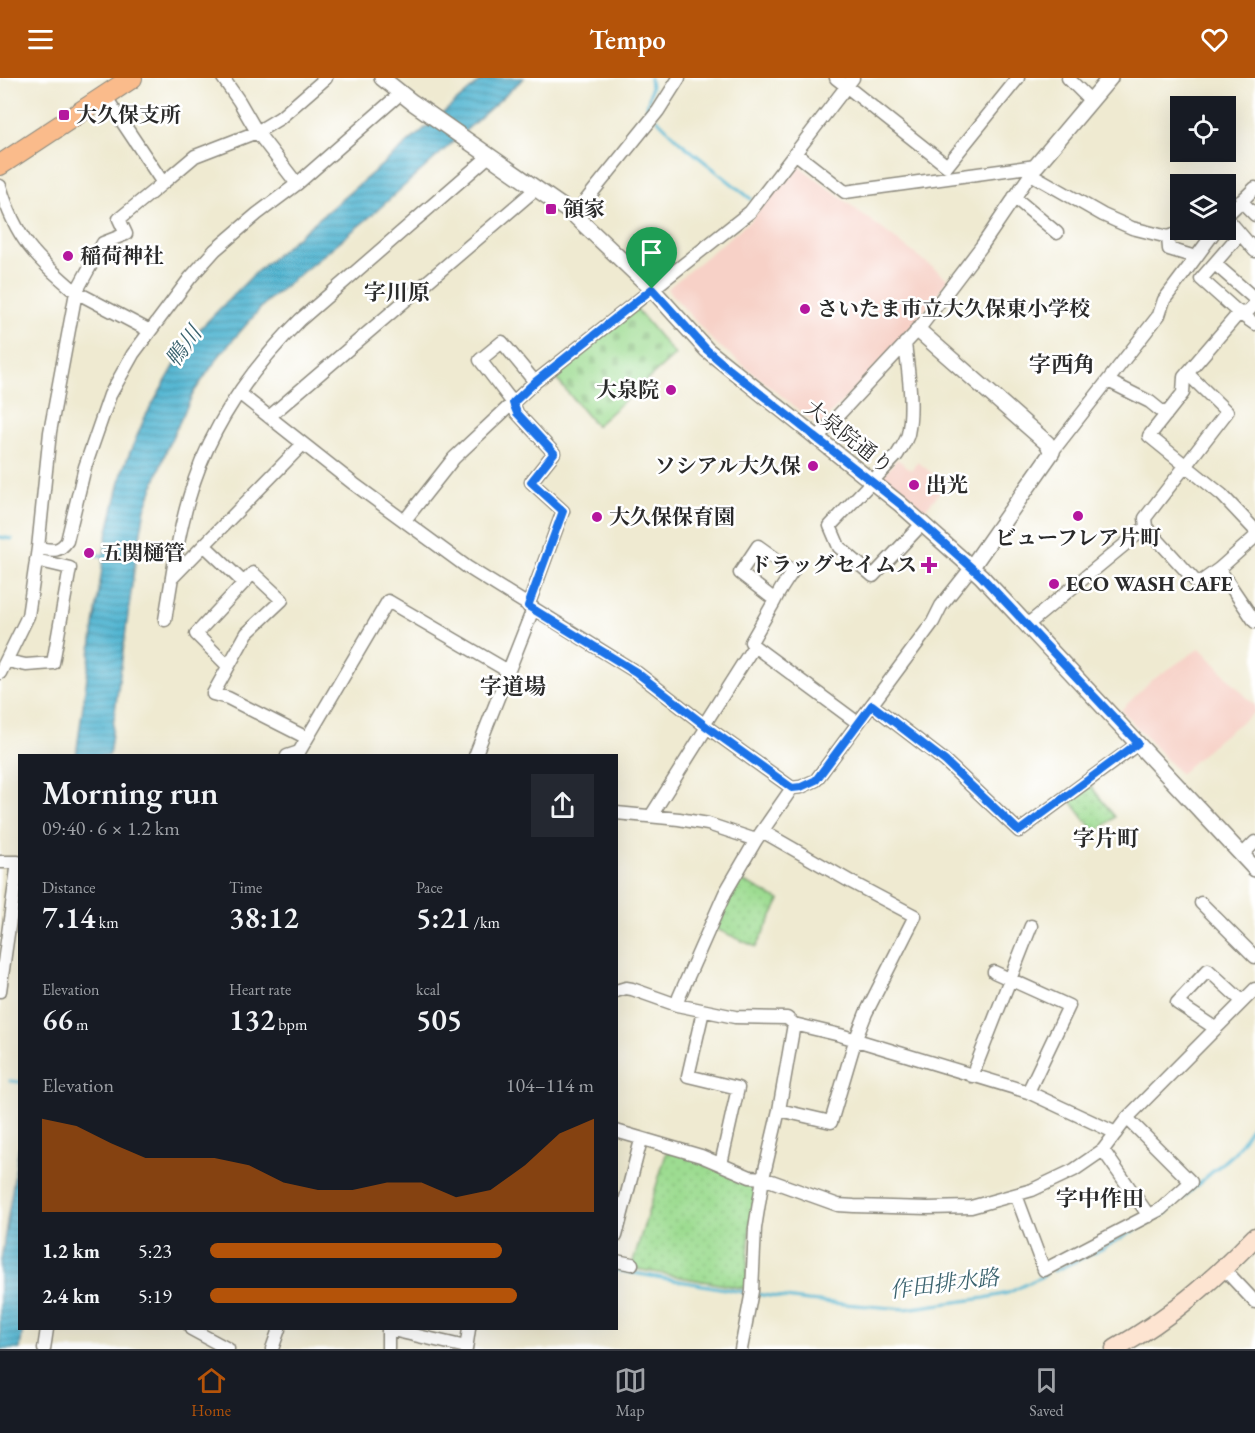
<!DOCTYPE html>
<html lang="en">
<head>
<meta charset="utf-8">
<style>
	body { margin:0; font-family:"EB Garamond","Noto Serif JP",serif; background:#242831; color:#f1f3f6; height:100vh; display:flex; flex-direction:column; font-size:22px; white-space:nowrap }
	* { box-sizing:border-box; margin:0 }
	p { font-size:20px; color:#9ea1a6 }
	.icon { flex:none; width:33px; height:33px; fill:none; stroke:currentColor; stroke-width:2; stroke-linecap:round; stroke-linejoin:round }
	.map { position:relative; flex:1; overflow:hidden }
	.sheet { position:absolute; left:18px; top:676px; width:600px; height:576px; display:flex; flex-direction:column; background:#171b24; border-radius:0px; box-shadow:0 6px 24px #0002 }
	.sheet>* { flex:none }
	.fabs { position:absolute; left:1170px; top:18px; display:grid; gap:12px }
	.fabs a { display:grid; place-items:center; width:66px; height:66px; border-radius:0px; background:#171b24; box-shadow:0 6px 24px #0002; font-size:30px }
	.pin { position:absolute; display:grid; place-items:center; width:51px; height:51px; color:#fff; margin:-62px -26px; border-radius:50% 50% 50% 0; rotate:-45deg; box-shadow:0 0 6px #0007 }
	.pin .icon { rotate:45deg }
	.round { display:grid; place-items:center; flex:none; width:63px; height:63px; border-radius:0px; background:#242831 }
	.summary { display:flex; align-items:center; justify-content:space-between; height:102px; padding:0 24px }
	h1 { font-size:33px; font-weight:600; line-height:45px }
	.stats { display:grid; grid-template-columns:repeat(3,1fr); gap:9px; height:102px; padding:6px 24px }
	.stats div { display:grid; align-content:center }
	.stats b { font-size:30px; font-weight:600 }
	.stats small { font-size:16px; font-weight:400 }
	.stats p { font-size:16px }
	.chart { height:168px; padding:12px 24px }
	.chart p { display:flex; justify-content:space-between }
	.chart svg { width:100%; height:108px; margin-top:6px; fill:#b45309; opacity:.7 }
	ul { padding:0 24px; list-style:none; font-size:20px }
	li { display:grid; grid-template-columns:96px 72px 1fr; align-items:center; height:45px }
	li i { height:15px; border-radius:8px; background:#b45309 }
	header { display:flex; justify-content:space-between; align-items:center; height:78px; padding:0 24px; background:#b45309; color:#fff; font-size:27px; font-weight:600 }
	.tabs { display:flex; justify-content:space-around; align-items:center; height:84px; border-top:2px solid #363941; background:#171b24; font-size:16px; color:#9ea1a6 }
	.tabs a { display:grid; justify-items:center; gap:3px }
	.tabs .on { color:#b45309 }
	.map>svg:first-child { display:block }
</style>
</head>
<body>
<header><svg class="icon" aria-label="menu" viewBox="0 0 24 24"><path d="M4 6h16M4 12h16M4 18h16"/></svg>Tempo<svg class="icon" aria-label="heart" viewBox="0 0 24 24"><path d="M12 20l-8-8c-3-5 5-10 8-4 3-6 11-1 8 4z"/></svg></header>
<div class="map">
<svg width="1255" height="1271" viewBox="0 0 1255 1271">
	<defs>
		<pattern id="cemetery-stones" width="16" height="16" patternUnits="userSpaceOnUse" patternTransform="scale(1.5)"><rect width="16" height="16" fill="#9ddc91"/><path d="M2 7V4a2 2 0 0 1 4 0v3zM10 15v-3a2 2 0 0 1 4 0v3z" fill="#87bd7d"/></pattern>
		<pattern id="park-dots" width="8" height="8" patternUnits="userSpaceOnUse" patternTransform="scale(1.5)"><rect width="8" height="8" fill="#9ddc91"/><path d="M2 2h.1M6 6h.1" fill="none" stroke="#87bd7d" stroke-width="1.8" stroke-linecap="round"/></pattern>
		<pattern id="water-rules" width="6" height="5" patternUnits="userSpaceOnUse" patternTransform="scale(1.5)"><rect width="6" height="5" fill="#53b6d2"/><path d="M0 2.5h6" fill="none" stroke="#4594ab"/></pattern>
	</defs>
	<rect width="100%" height="100%" fill="#fff"/>
	<filter id="ink" filterUnits="userSpaceOnUse"><feTurbulence type="fractalNoise" baseFrequency=".0167" numOctaves="2"/><feDisplacementMap in="SourceGraphic" scale="12" xChannelSelector="R" yChannelSelector="G"/><feConvolveMatrix kernelMatrix="1 2 1 2 8 2 1 2 1" color-interpolation-filters="sRGB"/></filter>
	<filter id="wash" filterUnits="userSpaceOnUse"><feTurbulence type="fractalNoise" baseFrequency=".008" numOctaves="4" result="noise"/><feDisplacementMap in="SourceGraphic" scale="24" xChannelSelector="R" yChannelSelector="G"/><feGaussianBlur stdDeviation="1.35" result="paint"/><feColorMatrix in="noise" values="0 0 0 0 0 0 0 0 0 0 0 0 0 0 0 0 0 1.4 0 .05"/><feComposite in="paint" operator="in"/></filter>
	<g filter="url(#wash)">
		<rect width="100%" height="100%" fill="#efead1"/>
		<path fill="#f7d1c7" d="M795 85 948 201 910 252 819 348 713 263 667 211 751 142Z
			M897 381 911 392 918 384 946 407 924 433 883 398Z
			M1200 570 1255 628V634L1220 660 1180 696 1121 632 1151 603Z"/>
		<path fill="url(#cemetery-stones)" stroke="#64845e" stroke-width="1.5" d="M635 229 675 277 596 348 553 297Z"/>
		<path fill="url(#park-dots)" stroke="#64845e" stroke-width="1.5" d="M1090 707 1115 739 1095 755 1070 722Z
			M738 801 780 822 756 869 714 850Z
			M667 1073 700 1082 758 1105 750 1149 746 1211 631 1190Z"/>
		<path fill="url(#water-rules)" stroke="#3f707e" stroke-width="1.5" d="M484 0H524L372 137 266 224 219 278 194 314 168 368 145 431 134 492 109 678H76L106 462 123 391 145 339 190 261 255 195Z
			M19 1068 20 1251H23L20 1271H0V1189Z"/>
		<g fill="none" stroke-linecap="round" stroke-linejoin="round">
			<path stroke="#53b6d2" stroke-width="3" d="M650 0 651 10 647 29 652 36
				M657 41 680 64 751 121
				M0 459 12 461
				M91 476 107 478
				M10 1003 20 1004
				M616 1192 748 1215
				M1054 1193 1102 1171 1164 1136 1235 1074 1255 1043
				M755 1216 808 1223 905 1231 985 1220 1008 1215 1045 1197"/>
		</g>
	</g>
	<g filter="url(#ink)">
		<g fill="none" stroke-linecap="round" stroke-linejoin="round">
			<defs>
				<path id="minor" d="M223 0 239 23 257 54 297 106
					M836 0 947 88 1018 0
					M1068 0 1091 23
					M105 18 163 105 195 78 257 54 280 40 326 0
					M795 75 845 114 1036 88
					M1031 96 1103 137 1132 150 1168 159 1188 152
					M0 108C16 161 35 179 76 214L50 354 38 470 28 538 0 595
					M1014 119 1057 155
					M1241 123 1255 137
					M574 137 658 33 679 0
					M1226 138 1255 110
					M1226 139 1255 173
					M1240 156 1201 201 1239 235 1255 246
					M1191 186 1216 152
					M1215 186 1255 221
					M1255 226 1247 234 1239 235 1184 299 1183 315 1149 358 1222 417 1255 452
					M150 253 76 214 103 165 126 156 119 141 163 105
					M905 265C908 294 914 327 908 356 906 364 901 370 897 377L830 448 839 469 873 498 922 446
					M1108 303 1150 324 1166 337
					M239 315 354 406 467 489 636 594 707 649 792 710
					M269 339 537 110
					M816 361 918 252 981 169 1036 88
					M1052 374 1159 237 1164 222 1191 186 1192 178 1169 171 1168 159
					M405 442 454 380 535 304 750 134 853 0
					M1146 449 1145 440 1227 334 1187 295
					M204 467 244 505
					M38 470C51 472 59 475 67 463L85 389 110 317 133 276 190 200 215 172 257 136 297 106 401 15
					M1219 491 1255 544
					M172 500 303 366
					M775 522 740 495 758 468 793 493C786 503 779 513 774 524L751 564 754 568 858 645
					M528 528 563 433 531 404 554 375 517 335 513 325 480 282 502 264 535 304
					M165 542C172 501 177 460 189 420 208 352 250 292 300 242L489 78
					M1027 547 1146 449 1198 506 1219 491 1255 459
					M7 583 26 587 53 585 70 490 36 482
					M228 588 196 556 253 495 282 522 247 555 213 616 228 620 307 660
					M872 627 945 683 1019 753 1139 665
					M704 647 754 568
					M287 678 299 674 388 523 508 593
					M475 678 533 531
					M616 735 679 741 708 746 756 762
					M651 738 707 649
					M762 753 851 804 915 838 866 935 855 963 831 1044 779 1032
					M1242 777 1255 764
					M0 784H18L0 913
					M1201 825 1255 879
					M994 894 1069 928 1028 1014
					M616 913 626 910 632 911 677 927 735 939 787 940 794 946
					M677 927 679 919 725 815 756 762 792 710 801 709 816 702 933 544 941 528 971 490
					M703 933 688 998 738 1010 721 1086
					M1215 950 1177 925 1208 892 1242 923
					M972 998 1031 848
					M616 1053 701 1078 750 1099 763 1100 779 1032 794 946 840 957 1028 1014 1116 1055
					M1103 1072 1149 1138
					M1016 1117 1044 1192 1161 1131 1191 1104 1127 1040
					M616 1158 641 1062
					M616 1183 632 1186
					M1224 1191 1255 1224
					M191 1251 228 1271
					M388 1251 466 1269
					M388 1251V1271
					M44 1271 47 1251
					M272 1271 279 1251
					M466 1271 469 1251
					M741 1271 752 1213 755 1150 763 1100 838 1127 854 1128 928 1130 971 1129 1032 1112 1074 1092 1103 1072 1127 1040 1255 911"/>
				<path id="tertiary" d="M382 0 412 24 574 137 652 211 707 272 900 426 981 498 1255 791
					M1036 88 1110 0
					M918 252 1047 365 1052 374 971 490"/>
				<path id="secondary" d="M1115 1271C1170 1240 1211 1204 1255 1159"/>
				<path id="primary" d="M0 87 132 0"/>
			</defs>
			<use href="#minor" stroke="#8d8a7e" stroke-width="15"/>
			<use href="#tertiary" stroke="#8d8a7e" stroke-width="18"/>
			<use href="#secondary" stroke="#8d8a7e" stroke-width="21"/>
			<use href="#primary" stroke="#8d8a7e" stroke-width="22"/>
			<use href="#minor" stroke="#fff" stroke-width="12"/>
			<use href="#tertiary" stroke="#fff" stroke-width="15"/>
			<use href="#secondary" stroke="#fde4d1" stroke-width="18"/>
			<use href="#primary" stroke="#fabb8b" stroke-width="20"/>
		</g>
	</g>
	<g fill="none" stroke-linecap="round" stroke-linejoin="round" filter="url(#ink)">
		<defs>
			<path id="route" d="M652 211 707 272 729 291 900 426 981 498 1138 665 1019 753 945 683 872 627 816 702 801 709 792 710 707 649 636 594 528 528 563 433 531 404 554 375 517 335 513 325 535 304Z"/>
		</defs>
		<use href="#route" stroke="#fff" stroke-width="12"/>
		<use href="#route" stroke="#1a73e8" stroke-width="8"/>
	</g>
	<g fill="#b5179e" stroke="#fff" stroke-width="2">
		<rect x="58" y="31" width="12" height="12" rx="3"/>
		<rect x="545" y="125" width="12" height="12" rx="3"/>
		<circle cx="68" cy="178" r="6"/>
		<circle cx="805" cy="231" r="6"/>
		<circle cx="671" cy="312" r="6"/>
		<circle cx="813" cy="388" r="6"/>
		<circle cx="914" cy="407" r="6"/>
		<circle cx="1078" cy="438" r="6"/>
		<circle cx="597" cy="439" r="6"/>
		<circle cx="89" cy="475" r="6"/>
		<path d="M926 478h6v6h6v6h-6v6h-6v-6h-6v-6h6z"/>
		<circle cx="1054" cy="506" r="6"/>
	</g>
	<g text-anchor="middle" stroke-width="5" stroke-linejoin="round" paint-order="stroke">
		<g font-size="21" font-weight="bold" fill="#2b2b2b" stroke="#fff" text-anchor="start">
			<text x="76" y="44">大久保支所</text>
			<text x="563" y="138">領家</text>
			<text x="80" y="185">稲荷神社</text>
			<text x="817" y="238">さいたま市立大久保東小学校</text>
			<text x="659" y="319" text-anchor="end">大泉院</text>
			<text x="801" y="395" text-anchor="end">ソシアル大久保</text>
			<text x="926" y="414">出光</text>
			<text x="609" y="446">大久保保育園</text>
			<text x="1078" y="467" text-anchor="middle">ビューフレア片町</text>
			<text x="101" y="482">五関樋管</text>
			<text x="917" y="494" text-anchor="end">ドラッグセイムス</text>
			<text x="1066" y="513">ECO WASH CAFE</text>
		</g>
		<g font-size="21" fill="#2b2b2b" stroke="#fff">
			<text transform="translate(849 359) rotate(38)" y="7">大泉院通り</text>
		</g>
		<g font-size="22" font-weight="bold" fill="#2b2b2b" stroke="#fff">
			<text x="397" y="222">字川原</text>
			<text x="1062" y="294">字西角</text>
			<text x="513" y="616">字道場</text>
			<text x="1106" y="768">字片町</text>
			<text x="1100" y="1128">字中作田</text>
		</g>
		<g font-size="22" font-style="italic" fill="#3b636e" stroke="#fff">
			<text transform="translate(183 268) rotate(-54)" y="8">鴨川</text>
			<text transform="translate(944 1205) rotate(-7)" y="8">作田排水路</text>
		</g>
	</g>
</svg>
<div class="fabs">
<a><svg class="icon" aria-label="locate" viewBox="0 0 24 24"><circle cx="12" cy="12" r="6"/><path d="M12 2v4M12 18v4M2 12h4M18 12h4"/></svg></a>
<a><svg class="icon" aria-label="layers" viewBox="0 0 24 24"><path d="M12 4l9 5-9 5-9-5zM3 14l9 5 9-5"/></svg></a>
</div>
<div class="pin" style="left:652px;top:211px;background:#1e9e55"><svg class="icon" aria-label="arrive" viewBox="0 0 24 24"><path d="M6 21V4h12l-3 4 3 4H6"/></svg></div>
<section class="sheet">
<div class="summary"><div><h1>Morning run</h1><p>09:40 · 6 × 1.2 km</p></div><a class="round"><svg class="icon" aria-label="share" viewBox="0 0 24 24"><path d="M12 15V3M7 8l5-5 5 5M5 13v7h14v-7"/></svg></a></div>
<div class="stats">
<div><p>Distance</p><b>7.14<small> km</small></b></div>
<div><p>Time</p><b>38:12</b></div>
<div><p>Pace</p><b>5:21<small> /km</small></b></div>
</div>
<div class="stats">
<div><p>Elevation</p><b>66<small> m</small></b></div>
<div><p>Heart rate</p><b>132<small> bpm</small></b></div>
<div><p>kcal</p><b>505</b></div>
</div>
<div class="chart"><p><span>Elevation</span>104–114 m</p>
<svg viewBox="0 0 160 44" preserveAspectRatio="none"><path d="M0 44V6L10 9L20 16L30 22L40 22L50 22L60 25L70 32L80 35L90 35L100 32L110 32L120 38L130 35L140 25L150 12L160 6V44z"/></svg>
</div>
<ul>
<li><b>1.2 km</b>5:23<i style="width:76%"></i></li>
<li><b>2.4 km</b>5:19<i style="width:80%"></i></li>
</ul>
</section>
</div>
<nav class="tabs">
<a class="on"><svg class="icon" aria-label="home" viewBox="0 0 24 24"><path d="M3 11l9-7 9 7M6 9v11h12V9"/></svg>Home</a>
<a><svg class="icon" aria-label="map" viewBox="0 0 24 24"><path d="M3 6l6-2 6 2 6-2v14l-6 2-6-2-6 2zM9 4v14M15 6v14"/></svg>Map</a>
<a><svg class="icon" aria-label="saved" viewBox="0 0 24 24"><path d="M7 4h10v16l-5-4-5 4z"/></svg>Saved</a>
</nav>
</body>
</html>
